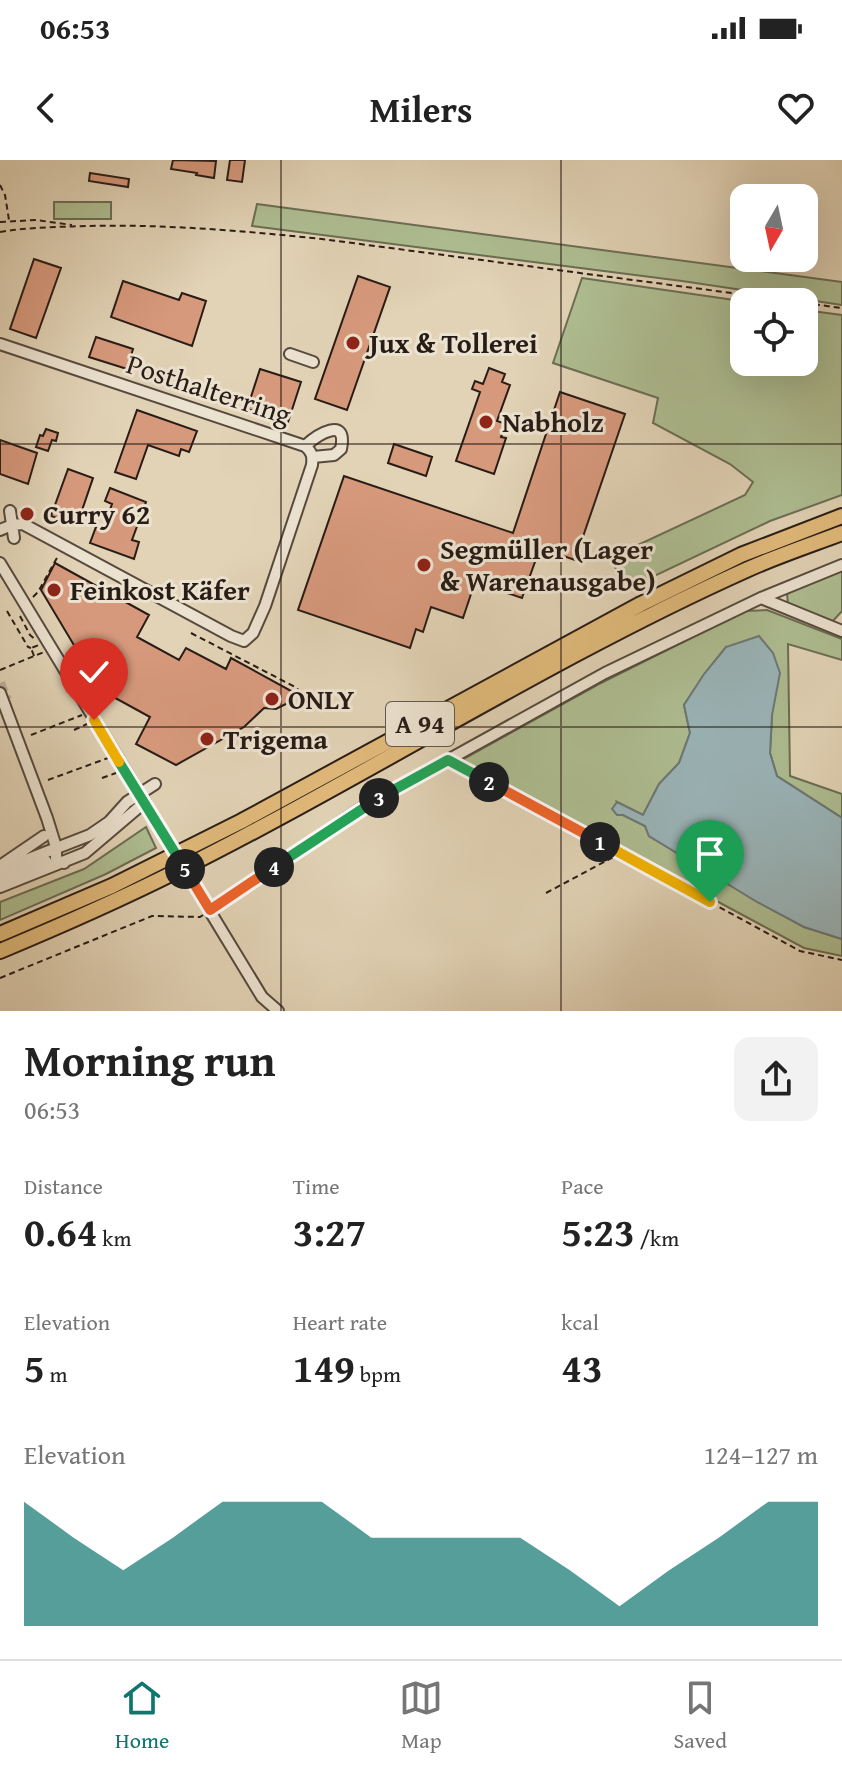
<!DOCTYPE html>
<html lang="en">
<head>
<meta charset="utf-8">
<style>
	body { margin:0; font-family:"Gentium Book Plus",serif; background:#f2f2f2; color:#222; height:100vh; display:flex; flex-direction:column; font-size:30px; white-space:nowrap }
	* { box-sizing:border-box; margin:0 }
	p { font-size:26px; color:#767676 }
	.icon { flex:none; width:44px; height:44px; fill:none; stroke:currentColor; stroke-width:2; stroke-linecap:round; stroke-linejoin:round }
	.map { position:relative; height:851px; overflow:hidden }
	.drawer { display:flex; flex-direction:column; background:#fff; flex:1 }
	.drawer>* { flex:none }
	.needle { width:52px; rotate:189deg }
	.tools { position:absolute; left:730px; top:24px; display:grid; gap:16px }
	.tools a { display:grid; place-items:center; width:88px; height:88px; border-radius:16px; background:#fff; box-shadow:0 8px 32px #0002; font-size:40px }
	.pin { position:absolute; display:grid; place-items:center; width:68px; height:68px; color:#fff; margin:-82px -34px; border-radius:50% 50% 50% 0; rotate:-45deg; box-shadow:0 0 8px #0007 }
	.pin .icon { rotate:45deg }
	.km { position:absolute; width:40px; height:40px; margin:-20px; border-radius:50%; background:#222; color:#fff; font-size:22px; line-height:40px; text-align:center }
	.round { display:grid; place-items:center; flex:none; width:84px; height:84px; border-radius:16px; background:#f2f2f2 }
	.head { display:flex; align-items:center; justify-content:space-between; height:136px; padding:0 24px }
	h1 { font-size:44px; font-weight:700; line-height:60px }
	.stats { display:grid; grid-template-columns:repeat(3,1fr); gap:12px; height:136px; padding:8px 24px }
	.stats div { display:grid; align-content:center }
	.stats b { font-size:40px; font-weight:700 }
	.stats small { font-size:22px; font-weight:400 }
	.stats p { font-size:22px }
	.chart { height:224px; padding:16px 24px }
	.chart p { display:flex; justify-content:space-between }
	.chart svg { width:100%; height:144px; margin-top:8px; fill:#0f766e; opacity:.7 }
	.status { display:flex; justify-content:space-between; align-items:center; height:56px; padding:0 40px; background:#fff; direction:ltr }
	.status svg { height:22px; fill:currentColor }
	header { display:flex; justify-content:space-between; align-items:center; height:104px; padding:0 24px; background:#fff; font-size:36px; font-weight:700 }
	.tabs { display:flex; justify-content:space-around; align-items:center; height:112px; border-top:2px solid #e0e0e0; background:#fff; font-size:22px; color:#767676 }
	.tabs a { display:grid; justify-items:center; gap:4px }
	.tabs .active { color:#0f766e }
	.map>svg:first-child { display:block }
</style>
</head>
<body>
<div class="status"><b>06:53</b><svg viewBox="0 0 49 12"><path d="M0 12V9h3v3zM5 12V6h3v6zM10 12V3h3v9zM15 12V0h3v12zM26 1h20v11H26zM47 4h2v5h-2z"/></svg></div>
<header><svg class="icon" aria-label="back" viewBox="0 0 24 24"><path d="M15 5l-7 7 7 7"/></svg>Milers<svg class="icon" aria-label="heart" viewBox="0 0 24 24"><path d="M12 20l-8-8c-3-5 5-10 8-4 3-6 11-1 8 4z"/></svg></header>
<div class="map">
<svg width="842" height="851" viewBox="0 0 842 851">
	<rect width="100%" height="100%" fill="#e2d3b6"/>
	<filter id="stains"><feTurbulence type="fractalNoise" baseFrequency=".0025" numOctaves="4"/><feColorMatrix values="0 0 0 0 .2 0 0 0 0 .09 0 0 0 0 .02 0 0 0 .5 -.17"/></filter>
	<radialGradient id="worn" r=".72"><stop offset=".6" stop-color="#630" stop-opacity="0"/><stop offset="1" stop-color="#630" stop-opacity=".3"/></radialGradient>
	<path fill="#aebe92" stroke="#6b6d54" stroke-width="2" d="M54 42H111V59H54Z
		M257 44 842 122V145L682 121 252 66Z
		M582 118 748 142H744V202H804V150L842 155V335L770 361 627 429 610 398 745 335 753 322 730 304 653 263 658 238 553 203Z
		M842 411V451L832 462 788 445 787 433Z
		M767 450 842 479V500L788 484 790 616 842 634V658L777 616 770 593 772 555 726 487 704 515 684 545 690 573 679 603 659 624 643 655 617 642 623 655 645 666 649 676 804 767 842 779V796L804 788 458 602 599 524 745 451Z
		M146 667 156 688 106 714 0 760V742L84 709Z"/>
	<path fill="#9ab5b9" stroke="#6c7878" stroke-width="2" d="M759 476 773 493 780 513 772 555 770 593 777 616 842 658V779L804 767 757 742 649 676 645 666 623 655H617L612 649 617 642 643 655 659 624 679 603 690 573 684 545 704 514 726 487Z"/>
	<path fill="#d7997c" stroke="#281c16" stroke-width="2" d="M173 0 216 1 214 18 196 15 197 13 171 9Z
		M230 0H245L242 22 227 20Z
		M90 13 129 19 128 27 89 21Z
		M34 99 61 108 36 178 10 169Z
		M358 116 390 127 347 250 315 239Z
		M123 121 179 140 182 133 206 141 192 186 111 157Z
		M96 177 133 189 127 209 89 197Z
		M489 208 505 214 502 222 510 225 497 261 506 264 501 277 506 278 494 314 456 301 480 232 472 229 475 221 483 224Z
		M260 209 301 222 288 262 247 249Z
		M560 232 625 254 575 400 540 388 522 438 475 422 463 458 431 447 423 472 416 469 410 488 298 450 344 316 513 373Z
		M137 250 197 271 189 292 181 289 179 296 148 285 136 319 115 312Z
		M46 269 58 273 56 281 52 280 48 291 36 287 40 275 43 276Z
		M0 280 37 293 28 324 0 314Z
		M394 284 432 297 426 316 388 303Z
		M68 309 93 318 77 365 51 356Z
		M110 328 146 342 132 380 139 382 134 399 90 383 96 367 103 369 112 344 105 341Z
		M55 403 149 455 137 477 179 500 186 488 226 509 231 498 293 532 288 543 276 549 264 548 244 567 176 605 136 584 150 557 97 528 99 527 41 430Z"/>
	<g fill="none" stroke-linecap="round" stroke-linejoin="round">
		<path stroke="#bdae96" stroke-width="10" stroke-dasharray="10 5" stroke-linecap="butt" d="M0 523 7 540"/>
		<defs>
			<path id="minor" d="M0 184 305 286C312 292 313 296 312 305L265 446 253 473 244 481 231 476 23 364 12 365 0 370
				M290 194 313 202
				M305 286C317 275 348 255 341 289L334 295 313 297
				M10 351 14 378
				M0 403 159 666
				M761 438 842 471
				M0 533 47 658 56 687V700L64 703
				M3 704 44 676
				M0 710 90 675 109 662 127 642 155 624
				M0 720 46 701
				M0 727 85 693 145 642
				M197 730 262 837 278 851
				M210 750 363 647 605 513 761 438 842 405"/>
			<path id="highway" d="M0 774 112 726 242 661 641 444 741 395 842 356
				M0 791C60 766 119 740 177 711 369 615 550 498 746 410 777 396 810 385 842 373"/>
		</defs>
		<use href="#minor" stroke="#564a3e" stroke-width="14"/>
		<use href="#highway" stroke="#281c16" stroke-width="18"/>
		<path stroke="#281c16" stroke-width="2" stroke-dasharray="6 4" stroke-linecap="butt" d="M0 25 5 35 9 60
			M0 62 36 60 72 65
			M0 72C29 67 58 67 87 66 165 64 244 71 322 79L800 142
			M804 143 842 148
			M33 437 38 432 58 396
			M7 451 28 487 31 488
			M20 456 30 475 36 480
			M191 473 297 528 304 540
			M34 496 31 488 39 485
			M0 510 44 492
			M74 570 87 564
			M31 575 82 555
			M456 604 800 791 842 800
			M102 618 116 613
			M48 620 108 598
			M546 733 619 694
			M0 818 152 756 200 757 203 755"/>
		<use href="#minor" stroke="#ece2d0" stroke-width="10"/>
		<use href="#highway" stroke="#e1ba7b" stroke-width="14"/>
		<defs>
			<path id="minor-bridge" d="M159 666 197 730"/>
		</defs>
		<use href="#minor-bridge" stroke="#564a3e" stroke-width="14" stroke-linecap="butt"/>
		<use href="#minor-bridge" stroke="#ece2d0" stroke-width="10"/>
	</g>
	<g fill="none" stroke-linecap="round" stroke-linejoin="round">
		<defs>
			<path id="split-1" d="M600 682 710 742"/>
			<path id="split-2" d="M489 622 600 682"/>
			<path id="split-3" d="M379 638 448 600 489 622"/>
			<path id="split-4" d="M274 707 379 638"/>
			<path id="split-5" d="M185 709 210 750 274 707"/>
			<path id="split-6" d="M119 602 185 709"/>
			<path id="split-7" d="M94 560 119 602"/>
		</defs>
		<use href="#split-1" stroke="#fff" stroke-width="16"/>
		<use href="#split-2" stroke="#fff" stroke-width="16"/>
		<use href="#split-3" stroke="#fff" stroke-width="16"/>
		<use href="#split-4" stroke="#fff" stroke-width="16"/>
		<use href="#split-5" stroke="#fff" stroke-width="16"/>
		<use href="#split-6" stroke="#fff" stroke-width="16"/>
		<use href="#split-7" stroke="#fff" stroke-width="16"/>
		<use href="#split-1" stroke="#f5b400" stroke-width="10"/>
		<use href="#split-2" stroke="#f0652b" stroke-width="10"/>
		<use href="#split-3" stroke="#22a559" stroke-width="10"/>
		<use href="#split-4" stroke="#22a559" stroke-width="10"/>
		<use href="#split-5" stroke="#f0652b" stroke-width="10"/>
		<use href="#split-6" stroke="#22a559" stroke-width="10"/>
		<use href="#split-7" stroke="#f5b400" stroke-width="10"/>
	</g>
	<path fill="none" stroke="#281c16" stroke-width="2" stroke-opacity="0.55" d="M281 0V851M561 0V851M0 284H842M0 567H842"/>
	<g fill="#8f2418" stroke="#ece2d0" stroke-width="3">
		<circle cx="353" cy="183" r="8"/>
		<circle cx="486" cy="262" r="8"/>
		<circle cx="27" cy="354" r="8"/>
		<circle cx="424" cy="405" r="8"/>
		<circle cx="54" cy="430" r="8"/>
		<circle cx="272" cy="539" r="8"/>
		<circle cx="207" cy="579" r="8"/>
	</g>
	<g text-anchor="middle" stroke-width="6" stroke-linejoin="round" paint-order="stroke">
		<rect fill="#ece2d0" stroke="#63574e" stroke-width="2" x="386" y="542" width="68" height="44" rx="6"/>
		<g font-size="26" font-weight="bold" fill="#281c16">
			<text x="420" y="573">A 94</text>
		</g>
		<g font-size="28" font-weight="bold" fill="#281c16" stroke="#ece2d0" text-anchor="start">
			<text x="369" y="193">Jux &amp; Tollerei</text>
			<text x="502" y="272">Nabholz</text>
			<text x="43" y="364">Curry 62</text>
			<text x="440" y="399">Segmüller (Lager<tspan x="440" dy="32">&amp; Warenausgabe)</tspan></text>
			<text x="70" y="440">Feinkost Käfer</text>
			<text x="288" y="549">ONLY</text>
			<text x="223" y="589">Trigema</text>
		</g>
		<g font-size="28" fill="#281c16" stroke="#ece2d0">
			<text transform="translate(209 229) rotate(18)" y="10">Posthalterring</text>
		</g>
	</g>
	<rect width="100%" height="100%" filter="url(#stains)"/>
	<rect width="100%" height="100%" fill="url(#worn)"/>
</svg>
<div class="tools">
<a><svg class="needle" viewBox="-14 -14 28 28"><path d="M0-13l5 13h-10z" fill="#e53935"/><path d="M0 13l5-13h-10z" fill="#767676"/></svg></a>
<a><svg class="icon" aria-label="locate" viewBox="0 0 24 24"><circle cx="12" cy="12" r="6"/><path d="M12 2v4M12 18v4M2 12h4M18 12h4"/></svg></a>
</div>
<div class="pin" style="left:710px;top:742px;background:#1e9e55"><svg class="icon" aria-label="arrive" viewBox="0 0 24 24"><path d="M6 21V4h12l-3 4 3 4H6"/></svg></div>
<div class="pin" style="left:94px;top:560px;background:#d93025"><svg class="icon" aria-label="check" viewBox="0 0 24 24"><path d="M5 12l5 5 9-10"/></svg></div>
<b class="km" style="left:600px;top:682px">1</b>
<b class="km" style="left:489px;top:622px">2</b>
<b class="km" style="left:379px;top:638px">3</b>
<b class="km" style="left:274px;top:707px">4</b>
<b class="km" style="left:185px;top:709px">5</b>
</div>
<section class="drawer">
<div class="head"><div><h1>Morning run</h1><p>06:53</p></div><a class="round"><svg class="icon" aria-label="share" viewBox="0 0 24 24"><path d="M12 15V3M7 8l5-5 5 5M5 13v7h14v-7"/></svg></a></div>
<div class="stats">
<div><p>Distance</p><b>0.64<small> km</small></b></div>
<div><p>Time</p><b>3:27</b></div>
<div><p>Pace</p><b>5:23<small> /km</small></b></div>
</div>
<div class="stats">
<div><p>Elevation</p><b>5<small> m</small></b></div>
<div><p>Heart rate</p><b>149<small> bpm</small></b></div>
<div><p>kcal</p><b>43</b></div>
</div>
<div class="chart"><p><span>Elevation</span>124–127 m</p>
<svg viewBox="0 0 160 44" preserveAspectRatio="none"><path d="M0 44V6L10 17L20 27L30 17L40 6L50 6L60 6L70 17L80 17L90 17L100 17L110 27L120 38L130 27L140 17L150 6L160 6V44z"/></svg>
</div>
</section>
<nav class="tabs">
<a class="active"><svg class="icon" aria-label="home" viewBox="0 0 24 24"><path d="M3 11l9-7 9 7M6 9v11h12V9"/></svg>Home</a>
<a><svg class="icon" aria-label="map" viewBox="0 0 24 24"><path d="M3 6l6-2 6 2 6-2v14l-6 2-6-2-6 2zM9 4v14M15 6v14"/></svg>Map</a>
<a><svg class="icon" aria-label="saved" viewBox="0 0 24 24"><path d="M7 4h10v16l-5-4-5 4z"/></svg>Saved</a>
</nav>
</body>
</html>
